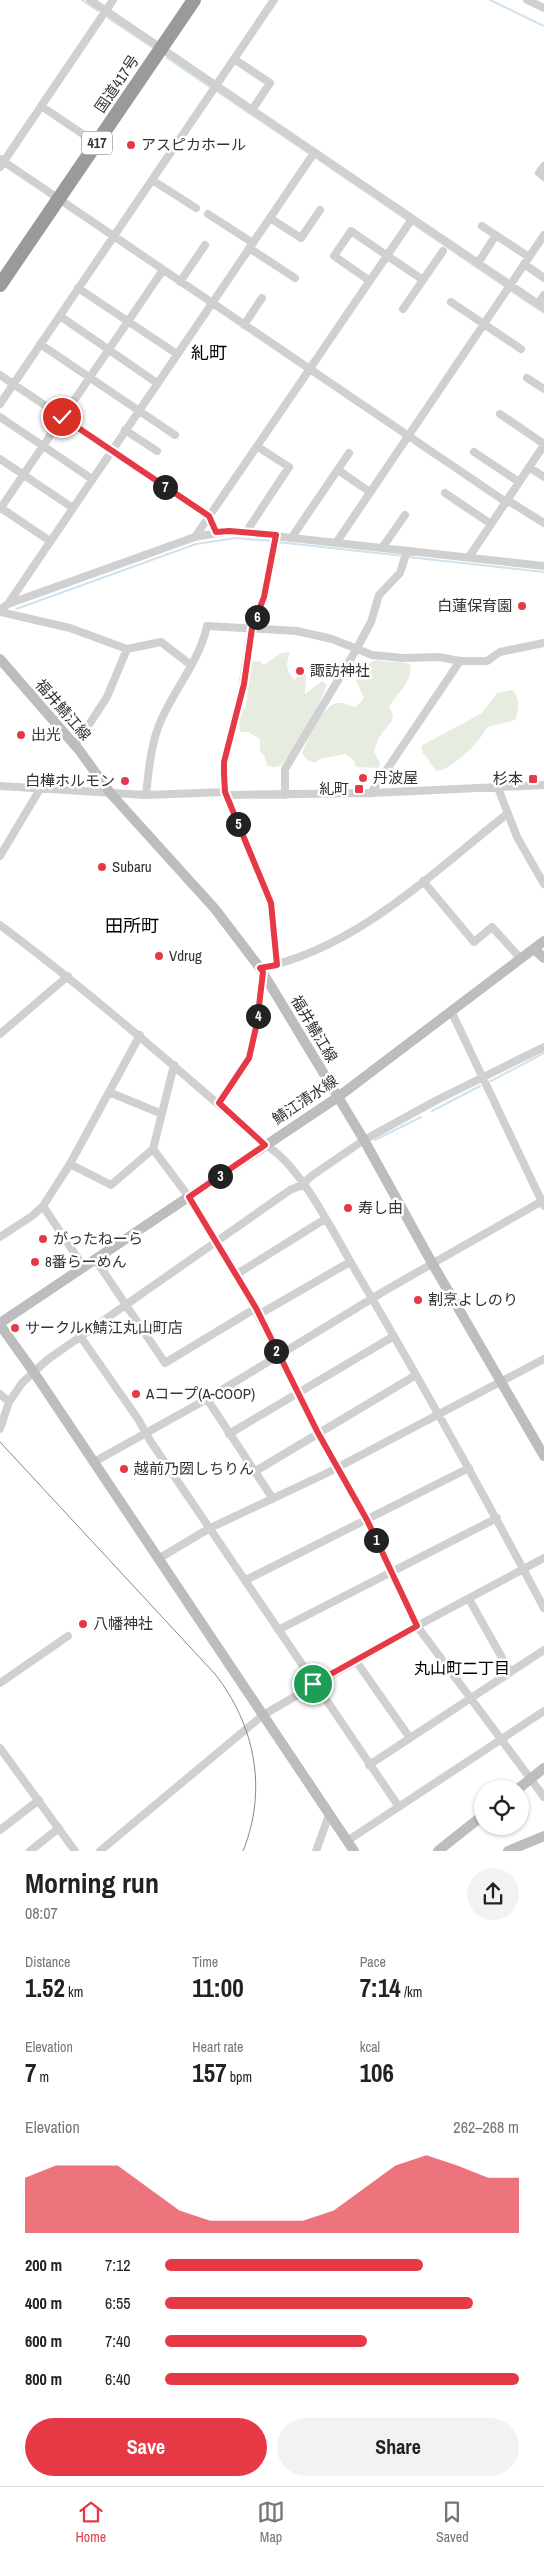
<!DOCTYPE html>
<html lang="en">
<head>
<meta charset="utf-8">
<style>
	body { margin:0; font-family:"Archivo Narrow","Noto Sans JP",sans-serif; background:#f2f2f2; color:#222; height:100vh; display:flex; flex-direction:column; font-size:19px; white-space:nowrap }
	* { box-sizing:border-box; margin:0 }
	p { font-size:16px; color:#767676 }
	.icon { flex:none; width:28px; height:28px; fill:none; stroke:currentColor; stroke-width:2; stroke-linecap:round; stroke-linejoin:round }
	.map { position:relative; height:1851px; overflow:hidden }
	.sheet { display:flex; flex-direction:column; background:#fff; flex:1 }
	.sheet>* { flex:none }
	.fabs { position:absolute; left:474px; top:1780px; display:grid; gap:10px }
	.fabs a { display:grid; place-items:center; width:55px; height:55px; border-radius:50%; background:#fff; box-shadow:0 1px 4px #0004; font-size:25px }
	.pin { position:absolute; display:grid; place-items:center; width:42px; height:42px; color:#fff; margin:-21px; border:2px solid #fff; border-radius:50%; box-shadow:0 1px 5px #0007 }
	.km { position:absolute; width:25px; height:25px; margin:-12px; border-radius:50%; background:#222; color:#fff; font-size:14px; line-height:25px; text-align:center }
	.round { display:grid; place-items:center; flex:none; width:52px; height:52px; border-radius:26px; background:#f2f2f2 }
	.headline { display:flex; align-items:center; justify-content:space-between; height:85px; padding:0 25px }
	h1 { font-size:28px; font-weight:700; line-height:38px }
	.metrics { display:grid; grid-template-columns:repeat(3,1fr); gap:8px; height:85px; padding:5px 25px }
	.metrics div { display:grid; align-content:center }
	.metrics b { font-size:25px; font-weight:700 }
	.metrics small { font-size:14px; font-weight:400 }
	.metrics p { font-size:14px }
	.chart { height:140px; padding:10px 25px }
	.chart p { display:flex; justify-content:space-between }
	.chart svg { width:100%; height:90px; margin-top:5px; fill:#e63946; opacity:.7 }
	.button { display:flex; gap:10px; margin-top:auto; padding:10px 25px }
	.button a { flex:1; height:58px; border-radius:30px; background:#e63946; color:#fff; font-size:20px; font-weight:700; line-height:58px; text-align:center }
	.button a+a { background:#f2f2f2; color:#222 }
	ul { padding:0 25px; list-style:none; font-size:16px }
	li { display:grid; grid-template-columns:80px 60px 1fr; align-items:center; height:38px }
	li i { height:12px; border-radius:6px; background:#e63946 }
	.dock { display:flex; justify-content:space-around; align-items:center; height:70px; border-top:1px solid #e0e0e0; background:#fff; font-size:14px; color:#767676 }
	.dock a { display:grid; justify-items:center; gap:2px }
	.dock .active { color:#e63946 }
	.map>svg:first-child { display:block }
</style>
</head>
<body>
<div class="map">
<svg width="544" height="1851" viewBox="0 0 544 1851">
	<rect width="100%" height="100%" fill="#fff"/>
	<path fill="#e6ecdf" d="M290 652C286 663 285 671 295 680L301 672 306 673 305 694 322 681 327 685C320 704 296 750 282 764 278 768 273 767 267 766L264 755 260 752V739L248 732H240L239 719 246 706 251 662 259 661 264 665 281 653Z
		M377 660C389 663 399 661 410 664 414 681 397 693 389 707 399 720 387 725 380 736 377 740 376 747 374 752L380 763 379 768 356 767 354 760 345 754 320 759 315 763 306 759 302 753C307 741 323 705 337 703 342 702 350 706 356 707L364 698 356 680C360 669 366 663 377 660Z
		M512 690C521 699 519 708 515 720L487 727C481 741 453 769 437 771 431 766 429 758 423 754L421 746 482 713 497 693Z"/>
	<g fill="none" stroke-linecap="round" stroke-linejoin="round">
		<path stroke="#cfe2ee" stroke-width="2" d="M82 0 98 11
			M490 0 544 26
			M108 18 152 47
			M167 58 210 87
			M218 92 308 153
			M316 158 407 220
			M413 224 504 286
			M511 291 544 313
			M277 542 404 556
			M408 557 544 572
			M16 609 196 544 236 538 272 541
			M491 1081 544 1053
			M432 1111 480 1086
			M375 1140 421 1117"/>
		<path stroke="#d0d0d0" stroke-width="8" d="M90 0 544 308
			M527 0 544 8
			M234 59 270 83 252 110
			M41 106 96 143
			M0 159 506 502 512 503 544 523
			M544 166 539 173 544 177
			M0 167 113 0
			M152 180 196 208
			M208 214 253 243
			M270 218 301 238 320 210
			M482 226 529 257
			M249 248 295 278
			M478 263 496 235
			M524 264 544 278
			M370 281 334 256 351 231 423 280
			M180 282 205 245
			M78 288 177 354
			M451 302 521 349
			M538 304 544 295
			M403 309 443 251
			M60 316 157 383
			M244 325 262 298
			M40 344 175 435
			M0 375 209 516 216 532
			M527 378 544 389
			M0 404 274 0
			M500 414 544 444
			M0 417 92 479
			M125 430 157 451
			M474 452 519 482
			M0 459 73 508
			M529 467 544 477
			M338 470 370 492
			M445 493 491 524
			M1 508 50 541
			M0 509 163 270
			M246 532 289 467 258 447
			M276 535 264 597 251 628 240 701 224 762 225 792 271 903 277 965
			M195 537 412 219
			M292 537 349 453
			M336 543 544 235
			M382 548 405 515
			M469 557 544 445
			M8 604 314 153
			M0 610 8 604 195 537 229 531 544 566
			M0 612 70 628 127 649 161 642 191 665
			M75 746 107 697 127 649
			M0 786 146 795 225 792
			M498 788 517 837 544 884
			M371 793 460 661
			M146 795C149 768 151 740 163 716 177 686 200 659 207 626L297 631 332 639 372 655 403 658 439 657 460 661H487L500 652 544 643
			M227 795 371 793 544 785
			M285 795V769L356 650 371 622 379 595 400 573 407 551
			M0 856 40 789
			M423 881 474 942 492 927 521 959
			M0 925C92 994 178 1069 265 1145 300 1163 336 1238 357 1273 422 1383 484 1495 544 1608
			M260 968C356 949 432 873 507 814
			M452 1013 544 1206
			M0 1034 68 976
			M109 1092 162 1114
			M219 1103 249 1059 257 1023 263 972
			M153 1149 189 1197 237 1274 318 1433 367 1520 417 1626 544 1797
			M70 1164 111 1185 153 1149 174 1065
			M43 1206 83 1266
			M0 1237 32 1216 43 1206 70 1164 140 1035
			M95 1259 165 1363 256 1308
			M237 1274 325 1219
			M258 1315 350 1262
			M80 1336 138 1419 151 1442 399 1807
			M0 1394 9 1402
			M207 1399 273 1499
			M0 1429 9 1402 22 1383 47 1360 290 1190 304 1184 310 1177 364 1140 437 1100 544 1047
			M229 1434 394 1336
			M94 1462 207 1399 386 1290 544 1200
			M254 1472 416 1375
			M158 1559 210 1528 325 1474 544 1359
			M246 1580 469 1468
			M469 1599 510 1672
			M278 1630 497 1518
			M356 1661 410 1738
			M0 1683 68 1636
			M0 1748 75 1851
			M369 1765 544 1650
			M0 1830 39 1800
			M347 1841 544 1711
			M30 1851 59 1828
			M100 1851 263 1715 417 1626 544 1558
			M316 1851 329 1815"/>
		<path stroke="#bdbdbd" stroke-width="10" d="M0 659 79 750 111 794 215 909 260 968 364 1140 432 1263 544 1456
			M534 949 544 958
			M0 1323 338 1097 544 941
			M0 1325 33 1371 354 1851
			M518 1789 544 1768
			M438 1851 482 1816
			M508 1851 544 1836"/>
		<path stroke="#9a9a9a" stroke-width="14" d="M0 285 194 0"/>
		<path stroke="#888" stroke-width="1" d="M0 1442 215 1674C255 1725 268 1790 243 1851"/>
	</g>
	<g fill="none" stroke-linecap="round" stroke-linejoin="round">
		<defs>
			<path id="route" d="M62 417 209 516 216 532 229 531 276 535 264 597 252 628 244 684 224 762V774L225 792 271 903 277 965 260 968 263 972 257 1023 249 1058 219 1103 265 1145 189 1197 256 1308 318 1433 367 1520 417 1626 313 1684"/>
		</defs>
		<use href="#route" stroke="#fff" stroke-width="10"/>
		<use href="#route" stroke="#e63946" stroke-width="6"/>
	</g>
	<g fill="#e63946" stroke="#fff" stroke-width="2">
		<circle cx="131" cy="145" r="5"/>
		<circle cx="522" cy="606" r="5"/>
		<circle cx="300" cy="671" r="5"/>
		<circle cx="21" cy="735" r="5"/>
		<circle cx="363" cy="778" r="5"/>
		<rect x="528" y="774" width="10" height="10" rx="2.5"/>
		<circle cx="125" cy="781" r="5"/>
		<rect x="354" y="784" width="10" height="10" rx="2.5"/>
		<circle cx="102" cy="867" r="5"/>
		<circle cx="159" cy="956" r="5"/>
		<circle cx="348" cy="1208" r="5"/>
		<circle cx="43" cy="1239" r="5"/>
		<circle cx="35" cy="1262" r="5"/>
		<circle cx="418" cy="1300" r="5"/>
		<circle cx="15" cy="1328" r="5"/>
		<circle cx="136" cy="1394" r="5"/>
		<circle cx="124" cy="1469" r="5"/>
		<circle cx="83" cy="1624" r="5"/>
	</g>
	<g text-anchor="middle" stroke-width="5" stroke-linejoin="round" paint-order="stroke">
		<rect fill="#fff" stroke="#707070" stroke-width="1" x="82" y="131.5" width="30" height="23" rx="4"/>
		<g font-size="14" font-weight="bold" fill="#333">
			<text x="97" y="148">417</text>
		</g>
		<g font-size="15" fill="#333" stroke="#fff">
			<text transform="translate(117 84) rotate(-56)" y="5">国道417号</text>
			<text transform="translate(63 710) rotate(49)" y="5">福井鯖江線</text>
			<text transform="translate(314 1029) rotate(59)" y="5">福井鯖江線</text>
			<text transform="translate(305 1100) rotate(-34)" y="5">鯖江清水線</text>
		</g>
		<g font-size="15" fill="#333" stroke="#fff" text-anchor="start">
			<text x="141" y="150">アスピカホール</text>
			<text x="512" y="611" text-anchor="end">白蓮保育園</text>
			<text x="310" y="676">諏訪神社</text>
			<text x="31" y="740">出光</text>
			<text x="373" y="783">丹波屋</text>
			<text x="523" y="784" text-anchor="end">杉本</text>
			<text x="115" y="786" text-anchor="end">白樺ホルモン</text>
			<text x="349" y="794" text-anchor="end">糺町</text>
			<text x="112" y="872">Subaru</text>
			<text x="169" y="961">Vdrug</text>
			<text x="358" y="1213">寿し由</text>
			<text x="53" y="1244">がったねーら</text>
			<text x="45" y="1267">8番らーめん</text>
			<text x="428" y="1305">割烹よしのり</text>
			<text x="25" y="1333">サークルK鯖江丸山町店</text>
			<text x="146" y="1399">Aコープ(A-COOP)</text>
			<text x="134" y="1474">越前乃圀しちりん</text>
			<text x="93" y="1629">八幡神社</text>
		</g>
		<g font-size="16" fill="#000" stroke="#fff">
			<text x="462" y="1674">丸山町二丁目</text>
		</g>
		<g font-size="18" fill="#000" stroke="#fff">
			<text x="209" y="359">糺町</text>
			<text x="132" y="932">田所町</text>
		</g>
	</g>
</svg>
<div class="fabs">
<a><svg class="icon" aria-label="locate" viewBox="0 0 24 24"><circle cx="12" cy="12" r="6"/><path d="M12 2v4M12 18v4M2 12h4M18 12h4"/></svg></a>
</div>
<div class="pin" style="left:313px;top:1684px;background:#1e9e55"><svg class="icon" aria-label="arrive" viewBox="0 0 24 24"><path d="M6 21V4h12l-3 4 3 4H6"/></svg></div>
<div class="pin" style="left:62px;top:417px;background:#d93025"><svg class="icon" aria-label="check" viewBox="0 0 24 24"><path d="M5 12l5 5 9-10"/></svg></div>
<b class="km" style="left:376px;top:1540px">1</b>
<b class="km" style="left:276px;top:1351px">2</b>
<b class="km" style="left:220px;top:1176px">3</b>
<b class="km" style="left:258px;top:1016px">4</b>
<b class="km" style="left:238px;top:824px">5</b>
<b class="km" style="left:257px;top:617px">6</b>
<b class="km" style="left:165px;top:487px">7</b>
</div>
<section class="sheet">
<div class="headline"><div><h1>Morning run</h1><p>08:07</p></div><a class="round"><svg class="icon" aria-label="share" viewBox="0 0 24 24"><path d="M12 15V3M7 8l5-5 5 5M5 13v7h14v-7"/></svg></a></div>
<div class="metrics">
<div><p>Distance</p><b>1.52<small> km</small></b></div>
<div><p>Time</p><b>11:00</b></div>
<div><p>Pace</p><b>7:14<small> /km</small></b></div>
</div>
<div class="metrics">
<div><p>Elevation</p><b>7<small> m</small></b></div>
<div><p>Heart rate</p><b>157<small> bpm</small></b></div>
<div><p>kcal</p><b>106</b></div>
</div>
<div class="chart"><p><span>Elevation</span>262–268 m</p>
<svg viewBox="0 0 160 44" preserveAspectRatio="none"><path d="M0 44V17L10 11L20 11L30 11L40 22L50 33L60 38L70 38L80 38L90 38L100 33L110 22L120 11L130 6L140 11L150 17L160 17V44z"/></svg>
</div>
<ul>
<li><b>200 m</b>7:12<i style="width:73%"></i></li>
<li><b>400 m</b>6:55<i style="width:87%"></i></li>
<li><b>600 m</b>7:40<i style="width:57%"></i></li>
<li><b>800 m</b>6:40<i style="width:100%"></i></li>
</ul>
<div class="button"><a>Save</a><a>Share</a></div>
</section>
<nav class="dock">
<a class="active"><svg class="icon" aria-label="home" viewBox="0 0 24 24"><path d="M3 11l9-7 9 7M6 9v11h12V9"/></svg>Home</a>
<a><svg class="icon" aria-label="map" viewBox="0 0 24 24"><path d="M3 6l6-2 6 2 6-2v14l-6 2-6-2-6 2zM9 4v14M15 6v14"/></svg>Map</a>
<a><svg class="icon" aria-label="saved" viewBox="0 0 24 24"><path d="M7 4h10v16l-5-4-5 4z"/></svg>Saved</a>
</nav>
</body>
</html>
